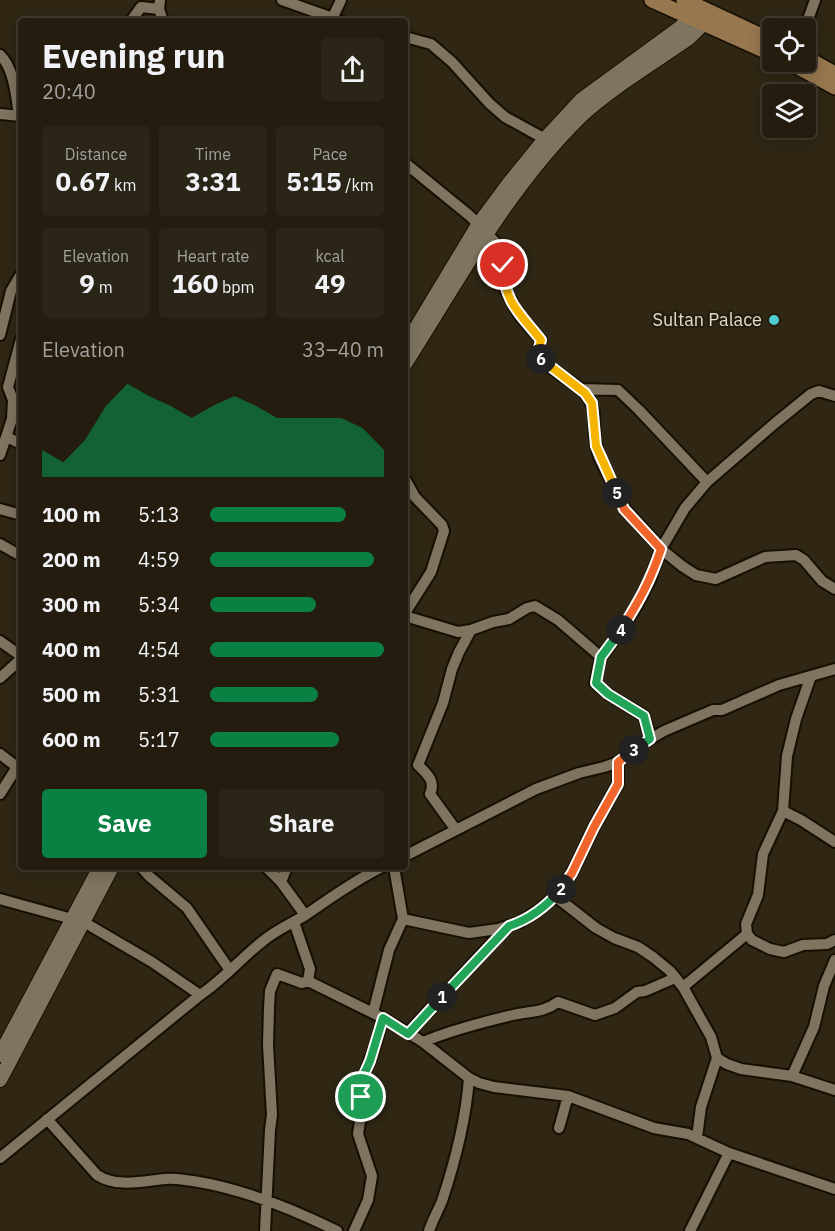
<!DOCTYPE html>
<html lang="en">
<head>
<meta charset="utf-8">
<style>
	body { margin:0; font-family:"IBM Plex Sans",sans-serif; background:#2b2518; color:#f1f3f6; height:100vh; display:flex; flex-direction:column; font-size:22px; white-space:nowrap }
	* { box-sizing:border-box; margin:0 }
	p { font-size:20px; color:#a3a19e }
	.icon { flex:none; width:33px; height:33px; fill:none; stroke:currentColor; stroke-width:2; stroke-linecap:round; stroke-linejoin:round }
	.map { position:relative; flex:1; overflow:hidden }
	.details { position:absolute; left:18px; top:18px; width:390px; height:852px; display:flex; flex-direction:column; background:#231c0f; border-radius:6px; box-shadow:0 3px 15px #0003,0 0 0 2px #403a2f }
	.details>* { flex:none }
	.tools { position:absolute; left:762px; top:18px; display:grid; gap:12px }
	.tools a { display:grid; place-items:center; width:54px; height:54px; border-radius:6px; background:#231c0f; box-shadow:0 3px 15px #0003,0 0 0 2px #403a2f; font-size:30px }
	.pin { position:absolute; display:grid; place-items:center; width:51px; height:51px; color:#fff; margin:-26px; border:3px solid #fff; border-radius:50%; box-shadow:0 2px 6px #0007 }
	.km { position:absolute; width:30px; height:30px; margin:-15px; border-radius:50%; background:#222; color:#fff; font-size:16px; line-height:30px; text-align:center }
	.round { display:grid; place-items:center; flex:none; width:63px; height:63px; border-radius:6px; background:#2b2518 }
	.head { display:flex; align-items:center; justify-content:space-between; height:102px; padding:0 24px }
	h1 { font-size:33px; font-weight:700; line-height:45px }
	.stats { display:grid; grid-template-columns:repeat(3,1fr); gap:9px; height:102px; padding:6px 24px }
	.stats div { display:grid; align-content:center; border-radius:6px; background:#2b2518; text-align:center }
	.stats b { font-size:26px; font-weight:700 }
	.stats small { font-size:16px; font-weight:400 }
	.stats p { font-size:16px }
	.chart { height:168px; padding:12px 24px }
	.chart p { display:flex; justify-content:space-between }
	.chart svg { width:100%; height:108px; margin-top:6px; fill:#0b8043; opacity:.7 }
	.primary-button { display:flex; gap:12px; margin-top:auto; padding:12px 24px }
	.primary-button a { flex:1; height:69px; border-radius:6px; background:#0b8043; color:#fff; font-size:24px; font-weight:700; line-height:69px; text-align:center }
	.primary-button a+a { background:#2b2518; color:#f1f3f6 }
	ul { padding:0 24px; list-style:none; font-size:20px }
	li { display:grid; grid-template-columns:96px 72px 1fr; align-items:center; height:45px }
	li i { height:15px; border-radius:8px; background:#0b8043 }
	.map>svg:first-child { display:block }
</style>
</head>
<body>
<div class="map">
<svg width="835" height="1231" viewBox="0 0 835 1231">
	<rect width="100%" height="100%" fill="#2f2614"/>
	<g fill="none" stroke-linecap="round" stroke-linejoin="round">
		<defs>
			<path id="minor" d="M160 0 159 9 163 21
				M282 0 341 21
				M131 21 141 7 159 9
				M331 21 341 0
				M805 28 815 0
				M405 37 431 44 452 62 489 103 505 117 545 139
				M0 55C14 68 16 96 19 115
				M0 114 21 116
				M405 163 470 216 500 247 504 255 505 289 519 315 541 340 537 355 544 363 581 389 589 398 594 412 595 439 599 457 625 509 661 549 682 566 696 575 716 579 765 557 796 555 804 560 822 581 835 589
				M0 335 11 291 21 274
				M581 389 618 390 639 410 707 482
				M7 437 21 444
				M0 455 12 419 13 400 8 387 21 339
				M405 479 415 497 442 525 444 531 431 572 405 613
				M0 509 21 515
				M0 544 21 556
				M405 616 458 632 471 630 493 622 509 619 527 608 535 606 558 620 601 657
				M0 641 21 656
				M811 676 796 719 787 756 783 811 763 854 758 895 746 924 747 934 752 940 770 949 784 952 803 945 827 944 835 940
				M0 678 21 659
				M650 739 644 716 608 694 595 683 601 657 616 638 638 604 650 580 661 549 685 508 707 482 774 424 811 394 819 391 835 396
				M0 754 21 770
				M0 794 17 767
				M783 811 801 820 835 842
				M456 830 430 794C436 781 427 774 418 765L443 703 452 669 459 652 471 630
				M405 856 536 789 579 773 604 767 618 762 640 745 664 731 713 710H722L779 685 835 669
				M141 867 149 876 187 908 229 969
				M266 867 281 882
				M287 867 281 882 305 915
				M555 896 596 928 614 938 638 947 653 957 670 971 683 987 711 1037 717 1058 701 1107 697 1137
				M0 899 72 919
				M403 919 469 933 498 929 520 922 539 910 555 896 572 873 594 827 618 784V762
				M82 921 152 962 200 995
				M294 922 310 969 308 981 383 1018 423 1042 469 1078 479 1083 494 1087 568 1096 654 1128 688 1134 729 1153
				M683 987 747 934
				M373 1013 389 950 403 919 394 867
				M408 1033 508 926
				M423 1042C452 1030 483 1022 513 1015 530 1011 543 1013 558 1002L595 1015 615 1008 637 992 645 991 675 978
				M717 1058 727 1064 741 1069 792 1076 835 1090
				M792 1076 814 1027 824 986 835 960
				M47 1119 97 1175C117 1188 143 1181 165 1179 174 1178 184 1180 193 1181 244 1189 291 1208 337 1231
				M559 1128 568 1096
				M0 1158 200 995C223 980 241 958 263 941 276 930 293 923 307 914 332 897 355 880 382 867
				M265 1231 270 1130 272 1115 268 1045 269 1008 270 991 277 974 302 983 308 981
				M354 1231 368 1200 372 1176 358 1134 361 1115 359 1089 376 1043 383 1018
				M429 1231C432 1221 438 1211 442 1201 455 1162 466 1119 469 1078
				M690 1231 729 1153 835 1189"/>
			<path id="tertiary" d="M405 346 478 225 510 182 545 139 581 100 681 27 689 17 693 7
				M405 364C459 279 509 186 582 115 611 88 656 61 689 38L704 23 708 14
				M0 1055 100 867
				M0 1080 112 867"/>
			<path id="secondary" d="M652 0 772 54
				M684 0 772 41
				M806 58 835 74
				M789 62 835 87"/>
		</defs>
		<use href="#minor" stroke="#170f01" stroke-width="14"/>
		<use href="#tertiary" stroke="#170f01" stroke-width="16"/>
		<use href="#secondary" stroke="#170f01" stroke-width="18"/>
		<use href="#minor" stroke="#7e7460" stroke-width="10"/>
		<use href="#tertiary" stroke="#7e7460" stroke-width="14"/>
		<use href="#secondary" stroke="#96774f" stroke-width="15"/>
	</g>
	<g fill="none" stroke-linecap="round" stroke-linejoin="round">
		<defs>
			<path id="split-1" d="M361 1097V1081L370 1061 383 1018 408 1034 442 997"/>
			<path id="split-2" d="M442 997 509 926C530 919 547 906 561 889"/>
			<path id="split-3" d="M561 889 572 873 594 827 618 784V762L634 750"/>
			<path id="split-4" d="M621 630 601 657 596 683 608 694 644 716 650 739 634 750"/>
			<path id="split-5" d="M617 493 624 509 661 549C650 582 639 601 621 630"/>
			<path id="split-6" d="M541 359 585 393 592 403 596 446 617 493"/>
			<path id="split-7" d="M503 265C504 303 520 313 541 340L537 356 541 359"/>
		</defs>
		<use href="#split-1" stroke="#fff" stroke-width="12"/>
		<use href="#split-2" stroke="#fff" stroke-width="12"/>
		<use href="#split-3" stroke="#fff" stroke-width="12"/>
		<use href="#split-4" stroke="#fff" stroke-width="12"/>
		<use href="#split-5" stroke="#fff" stroke-width="12"/>
		<use href="#split-6" stroke="#fff" stroke-width="12"/>
		<use href="#split-7" stroke="#fff" stroke-width="12"/>
		<use href="#split-1" stroke="#22a559" stroke-width="8"/>
		<use href="#split-2" stroke="#22a559" stroke-width="8"/>
		<use href="#split-3" stroke="#f0652b" stroke-width="8"/>
		<use href="#split-4" stroke="#22a559" stroke-width="8"/>
		<use href="#split-5" stroke="#f0652b" stroke-width="8"/>
		<use href="#split-6" stroke="#f5b400" stroke-width="8"/>
		<use href="#split-7" stroke="#f5b400" stroke-width="8"/>
	</g>
	<circle fill="#51ccd2" stroke="#251d0b" stroke-width="2" cx="774" cy="320" r="6"/>
	<g text-anchor="middle" stroke-width="4.5" stroke-linejoin="round" paint-order="stroke">
		<g font-size="18" fill="#e0dbcf" stroke="#251d0b" text-anchor="end">
			<text x="762" y="326">Sultan Palace</text>
		</g>
	</g>
</svg>
<div class="tools">
<a><svg class="icon" aria-label="locate" viewBox="0 0 24 24"><circle cx="12" cy="12" r="6"/><path d="M12 2v4M12 18v4M2 12h4M18 12h4"/></svg></a>
<a><svg class="icon" aria-label="layers" viewBox="0 0 24 24"><path d="M12 4l9 5-9 5-9-5zM3 14l9 5 9-5"/></svg></a>
</div>
<div class="pin" style="left:361px;top:1097px;background:#1e9e55"><svg class="icon" aria-label="arrive" viewBox="0 0 24 24"><path d="M6 21V4h12l-3 4 3 4H6"/></svg></div>
<div class="pin" style="left:503px;top:265px;background:#d93025"><svg class="icon" aria-label="check" viewBox="0 0 24 24"><path d="M5 12l5 5 9-10"/></svg></div>
<b class="km" style="left:442px;top:997px">1</b>
<b class="km" style="left:561px;top:889px">2</b>
<b class="km" style="left:634px;top:750px">3</b>
<b class="km" style="left:621px;top:630px">4</b>
<b class="km" style="left:617px;top:493px">5</b>
<b class="km" style="left:541px;top:359px">6</b>
<section class="details">
<div class="head"><div><h1>Evening run</h1><p>20:40</p></div><a class="round"><svg class="icon" aria-label="share" viewBox="0 0 24 24"><path d="M12 15V3M7 8l5-5 5 5M5 13v7h14v-7"/></svg></a></div>
<div class="stats">
<div><p>Distance</p><b>0.67<small> km</small></b></div>
<div><p>Time</p><b>3:31</b></div>
<div><p>Pace</p><b>5:15<small> /km</small></b></div>
</div>
<div class="stats">
<div><p>Elevation</p><b>9<small> m</small></b></div>
<div><p>Heart rate</p><b>160<small> bpm</small></b></div>
<div><p>kcal</p><b>49</b></div>
</div>
<div class="chart"><p><span>Elevation</span>33–40 m</p>
<svg viewBox="0 0 160 44" preserveAspectRatio="none"><path d="M0 44V33L10 38L20 29L30 15L40 6L50 11L60 15L70 20L80 15L90 11L100 15L110 20L120 20L130 20L140 20L150 24L160 33V44z"/></svg>
</div>
<ul>
<li><b>100 m</b>5:13<i style="width:78%"></i></li>
<li><b>200 m</b>4:59<i style="width:94%"></i></li>
<li><b>300 m</b>5:34<i style="width:61%"></i></li>
<li><b>400 m</b>4:54<i style="width:100%"></i></li>
<li><b>500 m</b>5:31<i style="width:62%"></i></li>
<li><b>600 m</b>5:17<i style="width:74%"></i></li>
</ul>
<div class="primary-button"><a>Save</a><a>Share</a></div>
</section>
</div>
</body>
</html>
